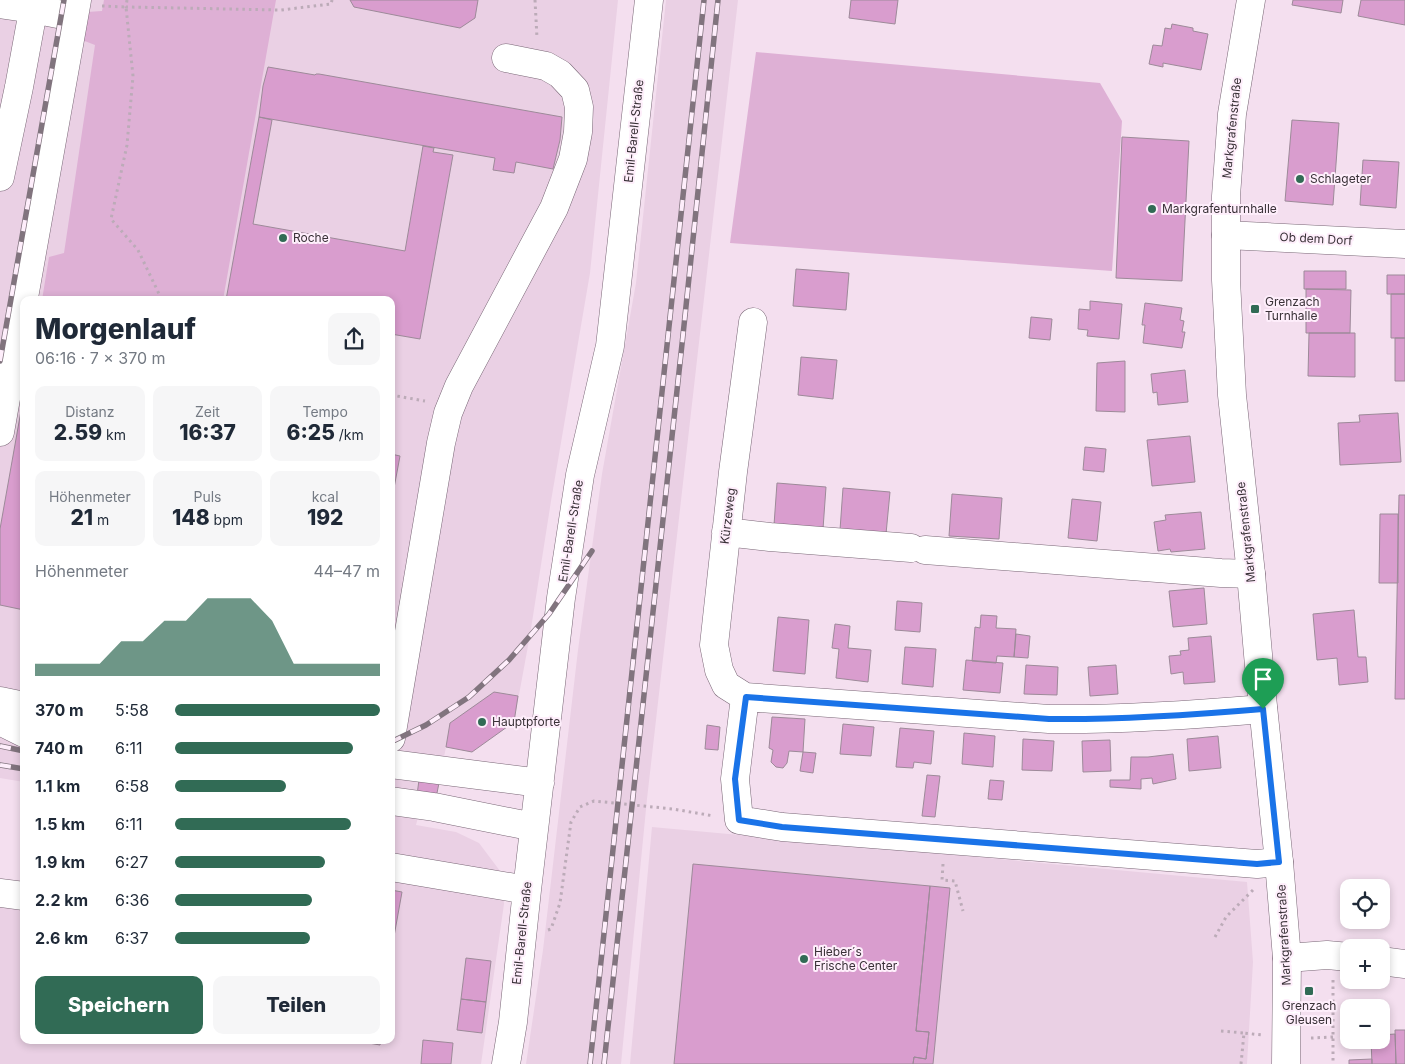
<!DOCTYPE html>
<html lang="de">
<head>
<meta charset="utf-8">
<style>
	body { margin:0; font-family:Inter,sans-serif; background:#f6f6f7; color:#1f2937; height:100vh; display:flex; flex-direction:column; font-size:19px; white-space:nowrap }
	* { box-sizing:border-box; margin:0 }
	p { font-size:16px; color:#747a83 }
	.icon { flex:none; width:28px; height:28px; fill:none; stroke:currentColor; stroke-width:2; stroke-linecap:round; stroke-linejoin:round }
	.map { position:relative; flex:1; overflow:hidden }
	.details { position:absolute; left:20px; top:296px; width:375px; height:748px; display:flex; flex-direction:column; background:#fff; border-radius:10px; box-shadow:0 2px 8px #0003 }
	.details>* { flex:none }
	.tools { position:absolute; left:1340px; top:879px; display:grid; gap:10px }
	.tools a { display:grid; place-items:center; width:50px; height:50px; border-radius:10px; background:#fff; box-shadow:0 2px 8px #0003; font-size:25px }
	.pin { position:absolute; display:grid; place-items:center; width:42px; height:42px; color:#fff; margin:-51px -21px; border-radius:50% 50% 50% 0; rotate:-45deg; box-shadow:0 0 5px #0007 }
	.pin .icon { rotate:45deg }
	.round { display:grid; place-items:center; flex:none; width:52px; height:52px; border-radius:10px; background:#f6f6f7 }
	.summary { display:flex; align-items:center; justify-content:space-between; height:85px; padding:0 15px }
	h1 { font-size:28px; font-weight:800; line-height:38px }
	.stats { display:grid; grid-template-columns:repeat(3,1fr); gap:8px; height:85px; padding:5px 15px }
	.stats div { display:grid; align-content:center; border-radius:10px; background:#f6f6f7; text-align:center }
	.stats b { font-size:21px; font-weight:800 }
	.stats small { font-size:14px; font-weight:400 }
	.stats p { font-size:14px }
	.chart { height:140px; padding:10px 15px }
	.chart p { display:flex; justify-content:space-between }
	.chart svg { width:100%; height:90px; margin-top:5px; fill:#316b55; opacity:.7 }
	.cta { display:flex; gap:10px; margin-top:auto; padding:10px 15px }
	.cta a { flex:1; height:58px; border-radius:10px; background:#316b55; color:#fff; font-size:20px; font-weight:800; line-height:58px; text-align:center }
	.cta a+a { background:#f6f6f7; color:#1f2937 }
	ul { padding:0 15px; list-style:none; font-size:16px }
	li { display:grid; grid-template-columns:80px 60px 1fr; align-items:center; height:38px }
	li i { height:12px; border-radius:6px; background:#316b55 }
	.map>svg:first-child { display:block }
</style>
</head>
<body>
<div class="map">
<svg width="1405" height="1064" viewBox="0 0 1405 1064">
	<rect width="100%" height="100%" fill="#f4dfef"/>
	<path fill="#ead0e4" d="M0 0H618L590 273 551 501 530 635 514 722 472 752 446 747 434 807 418 817 416 825 456 832 479 843 500 871 504 904 481 1064H0V881L24 882V1040H391V300H24V782L0 778Z
		M666 0H738L647 799 621 1064H526L543 950 578 650 602 474 636 283Z
		M652 827 1247 882 1253 962 1247 1064H630Z"/>
	<path fill="#deb0d5" d="M104 0H276L223 300H42L49 257 64 253 95 45 82 40 87 12 102 11Z
		M756 52 1100 83 1122 121 1112 271 730 243Z"/>
	<path fill="#d99dce" stroke="#9d8a99" d="M350 0H478L475 18 460 28 354 7Z
		M851 0H898L895 24 849 18Z
		M1293 0H1343L1341 13 1292 5Z
		M1361 0H1405V25L1358 16Z
		M1172 24 1193 28V31L1208 34 1201 70 1163 63V67L1149 64 1153 45 1162 46 1165 28 1171 29Z
		M268 67 315 75 316 74H319L562 117 560 140 553 169 516 162 514 173 493 170 495 158 259 117 263 86Z
		M259 117 272 120 253 224 405 251 423 146 434 148 433 152 453 155 420 339 391 334V300H226Z
		M1292 120 1339 123 1333 205 1285 201Z
		M1122 137 1189 141 1182 281 1116 278Z
		M1363 160 1399 162 1396 208 1360 205Z
		M796 269 849 273 846 310 793 306Z
		M1304 271H1346V289H1304Z
		M1387 275H1405V294H1387Z
		M1306 289 1351 290 1350 333H1306Z
		M1391 294H1405V338H1391Z
		M1090 301 1122 304 1119 339 1087 336 1088 330 1078 329 1079 309 1090 310Z
		M1145 303 1182 308 1180 320 1184 321 1182 332H1185L1182 348 1143 343 1145 325H1142Z
		M1031 317 1052 319 1050 340 1029 338Z
		M1309 333H1355V377L1308 376Z
		M1395 338H1405V381H1395Z
		M801 357 837 360 833 399 798 395Z
		M1125 361V412L1096 411 1097 363Z
		M1185 370 1188 402 1158 405 1157 392 1153 393 1151 374Z
		M24 394V610L0 605V529Z
		M1398 413 1401 462 1340 465 1338 423 1360 422 1359 415Z
		M1190 436 1195 482 1152 486 1147 440Z
		M1085 447 1106 449 1104 472 1083 470Z
		M391 454 400 456 391 504Z
		M777 483 826 487 823 529 774 525Z
		M843 488 890 492 886 534 840 530Z
		M952 494 1002 498 999 539 949 536Z
		M1399 495H1405V699H1395Z
		M1072 499 1101 502 1097 541 1068 538Z
		M1201 512 1205 549 1171 552 1170 549 1158 551 1154 522 1166 520 1165 515Z
		M1380 514H1398V583H1379Z
		M1204 588 1207 624 1173 627 1169 591Z
		M897 601 922 603 920 632 895 630Z
		M1354 610 1358 657H1366L1368 682 1339 685 1337 658 1317 660 1313 614Z
		M981 615 997 616 996 628 1016 629 1014 657 997 656 996 663 972 661 975 627 980 628Z
		M778 617 809 620 805 674 773 671Z
		M835 624 850 626 848 648 871 650 868 682 836 678 839 649 832 648Z
		M1016 634 1030 636 1028 658 1014 657Z
		M1211 636 1215 682 1184 684 1183 672 1171 674 1169 656 1181 655 1180 651 1189 650 1188 638Z
		M905 647 936 649 933 687 902 684Z
		M966 660 1003 663 1000 693 963 690Z
		M1026 665 1058 667 1057 695 1024 694Z
		M1116 665 1118 694 1090 696 1088 667Z
		M494 692 518 696 514 722 472 752 446 747 450 723Z
		M772 717 805 719 803 752 789 751 787 763 783 768 776 767 771 762 773 750 769 748Z
		M843 724 874 727 871 756 840 754Z
		M707 725 720 727 718 750 705 749Z
		M900 728 934 731 931 764 914 762 913 768 896 767Z
		M964 733 995 736 993 767 962 764Z
		M1218 736 1221 768 1189 771 1187 739Z
		M1023 739 1054 741 1052 771 1022 770Z
		M1110 740 1111 771 1083 772 1082 741Z
		M803 752 816 753 813 773 800 771Z
		M1173 754 1176 779 1153 784 1152 778 1141 779V789L1110 787V780H1130L1131 757H1148Z
		M927 775 940 776 935 817 922 816Z
		M419 780 439 783 436 798 417 795Z
		M990 780 1004 781 1002 800 988 799Z
		M693 864 930 886 916 1031 929 1032 926 1059 914 1057 913 1064H674Z
		M930 886 950 888 933 1064H913L914 1057 926 1059 929 1032 916 1031Z
		M391 890 402 892 391 953Z
		M466 958 491 961 486 1002 461 999Z
		M461 999 486 1002 482 1033 457 1030Z
		M1395 1030H1405V1064H1396Z
		M1395 1034 1396 1064H1372L1371 1040H1381V1035Z
		M352 1040H381L380 1045Z
		M423 1040 453 1043 451 1064H421Z
		M1372 1059V1064H1349V1060Z"/>
	<g fill="none" stroke-linecap="round" stroke-linejoin="round">
		<defs>
			<path id="minor" d="M0 4 33 9 73 17
				M0 177 19 87 35 0
				M1226 235 1405 244
				M753 322 733 472 714 645 719 670 726 685 745 697 1049 719C1121 720 1192 715 1263 709
				M0 432 77 0
				M726 532 770 537 911 548
				M925 550 1221 573 1251 574
				M745 697 735 779 739 820 782 827 1257 864 1279 862
				M0 701 24 706
				M0 721 24 733
				M391 738 441 443 448 413 459 386 554 208 573 159 578 132 579 107 575 90 560 74 546 66 506 58
				M391 764 540 783
				M391 801 434 807 534 827
				M391 867 527 890
				M0 893 24 896
				M1287 958 1327 955 1349 957
				M1381 961 1405 964
				M506 1064 513 1022 527 890 561 598 580 475 610 346 649 0"/>
			<path id="major" d="M1251 0 1232 114 1226 196V280L1232 395 1251 574 1260 677 1279 862 1287 958 1286 1064"/>
		</defs>
		<use href="#minor" stroke="#796776" stroke-width="29"/>
		<use href="#major" stroke="#796776" stroke-width="29"/>
		<path stroke="#bcabb8" stroke-width="3" stroke-dasharray="2.5 4" stroke-linecap="butt" d="M127 0 126 7 281 10 331 4 332 0
			M535 0 537 38
			M102 6 126 7 133 76 127 145 111 219 138 250 161 298 157 300
			M391 395 425 401
			M943 864 942 880 955 881 963 911
			M548 930 551 929 560 903 571 822 580 807 594 801 673 809 714 816
			M1215 937 1226 917 1254 889
			M1333 980V1064
			M1221 1031 1244 1033
			M1311 1038 1333 1037
			M1241 1064 1244 1033 1262 1035"/>
		<use href="#minor" stroke="#fff" stroke-width="28"/>
		<use href="#major" stroke="#fff" stroke-width="28"/>
		<defs>
			<path id="rail" d="M0 361 64 0
				M391 742 426 725 469 697 509 660 549 614 592 551
				M0 746 24 751
				M0 765 24 769
				M590 1064 704 0
				M604 1064 683 335 718 0"/>
		</defs>
		<use href="#rail" stroke="#81747e" stroke-width="5.5"/>
		<use href="#rail" stroke="#feeefb" stroke-width="4" stroke-dasharray="11" stroke-linecap="butt"/>
	</g>
	<g fill="none" stroke-linecap="round" stroke-linejoin="round">
		<defs>
			<path id="route" d="M746 697 1049 719C1121 720 1192 715 1263 709L1279 862 1257 864 782 827 739 820 735 779Z"/>
		</defs>
		<use href="#route" stroke="#fff" stroke-width="10"/>
		<use href="#route" stroke="#1a73e8" stroke-width="6"/>
	</g>
	<g fill="#316b55" stroke="#feeefb" stroke-width="2">
		<circle cx="1300" cy="179" r="5"/>
		<circle cx="1152" cy="209" r="5"/>
		<circle cx="283" cy="238" r="5"/>
		<rect x="1250" y="304" width="10" height="10" rx="2.5"/>
		<circle cx="482" cy="722" r="5"/>
		<circle cx="804" cy="959" r="5"/>
		<rect x="1304" y="986" width="10" height="10" rx="2.5"/>
	</g>
	<g text-anchor="middle" stroke-width="4" stroke-linejoin="round" paint-order="stroke">
		<g font-size="12" fill="#393137" stroke="#feeefb">
			<text transform="translate(1232 128) rotate(-84)" y="4">Markgrafenstraße</text>
			<text transform="translate(634 131) rotate(-84)" y="4">Emil-Barell-Straße</text>
			<text transform="translate(1316 239) rotate(3)" y="4">Ob dem Dorf</text>
			<text transform="translate(728 516) rotate(-83)" y="4">Kürzeweg</text>
			<text transform="translate(571 531) rotate(-81)" y="4">Emil-Barell-Straße</text>
			<text transform="translate(1246 532) rotate(-96)" y="4">Markgrafenstraße</text>
			<text transform="translate(522 933) rotate(-84)" y="4">Emil-Barell-Straße</text>
			<text transform="translate(1284 935) rotate(-93)" y="4">Markgrafenstraße</text>
		</g>
		<g font-size="12" fill="#393137" stroke="#feeefb" text-anchor="start">
			<text x="1310" y="183">Schlageter</text>
			<text x="1162" y="213">Markgrafenturnhalle</text>
			<text x="293" y="242">Roche</text>
			<text x="1265" y="306">Grenzach<tspan x="1265" dy="14">Turnhalle</tspan></text>
			<text x="492" y="726">Hauptpforte</text>
			<text x="814" y="956">Hieber´s<tspan x="814" dy="14">Frische Center</tspan></text>
			<text x="1309" y="1010" text-anchor="middle">Grenzach<tspan x="1309" dy="14">Gleusen</tspan></text>
		</g>
	</g>
</svg>
<div class="tools">
<a><svg class="icon" aria-label="locate" viewBox="0 0 24 24"><circle cx="12" cy="12" r="6"/><path d="M12 2v4M12 18v4M2 12h4M18 12h4"/></svg></a>
<a>+</a>
<a>−</a>
</div>
<div class="pin" style="left:1263px;top:709px;background:#1e9e55"><svg class="icon" aria-label="arrive" viewBox="0 0 24 24"><path d="M6 21V4h12l-3 4 3 4H6"/></svg></div>
<section class="details">
<div class="summary"><div><h1>Morgenlauf</h1><p>06:16 · 7 × 370 m</p></div><a class="round"><svg class="icon" aria-label="share" viewBox="0 0 24 24"><path d="M12 15V3M7 8l5-5 5 5M5 13v7h14v-7"/></svg></a></div>
<div class="stats">
<div><p>Distanz</p><b>2.59<small> km</small></b></div>
<div><p>Zeit</p><b>16:37</b></div>
<div><p>Tempo</p><b>6:25<small> /km</small></b></div>
</div>
<div class="stats">
<div><p>Höhenmeter</p><b>21<small> m</small></b></div>
<div><p>Puls</p><b>148<small> bpm</small></b></div>
<div><p>kcal</p><b>192</b></div>
</div>
<div class="chart"><p><span>Höhenmeter</span>44–47 m</p>
<svg viewBox="0 0 160 44" preserveAspectRatio="none"><path d="M0 44V38L10 38L20 38L30 38L40 27L50 27L60 17L70 17L80 6L90 6L100 6L110 17L120 38L130 38L140 38L150 38L160 38V44z"/></svg>
</div>
<ul>
<li><b>370 m</b>5:58<i style="width:100%"></i></li>
<li><b>740 m</b>6:11<i style="width:87%"></i></li>
<li><b>1.1 km</b>6:58<i style="width:54%"></i></li>
<li><b>1.5 km</b>6:11<i style="width:86%"></i></li>
<li><b>1.9 km</b>6:27<i style="width:73%"></i></li>
<li><b>2.2 km</b>6:36<i style="width:67%"></i></li>
<li><b>2.6 km</b>6:37<i style="width:66%"></i></li>
</ul>
<div class="cta"><a>Speichern</a><a>Teilen</a></div>
</section>
</div>
</body>
</html>
